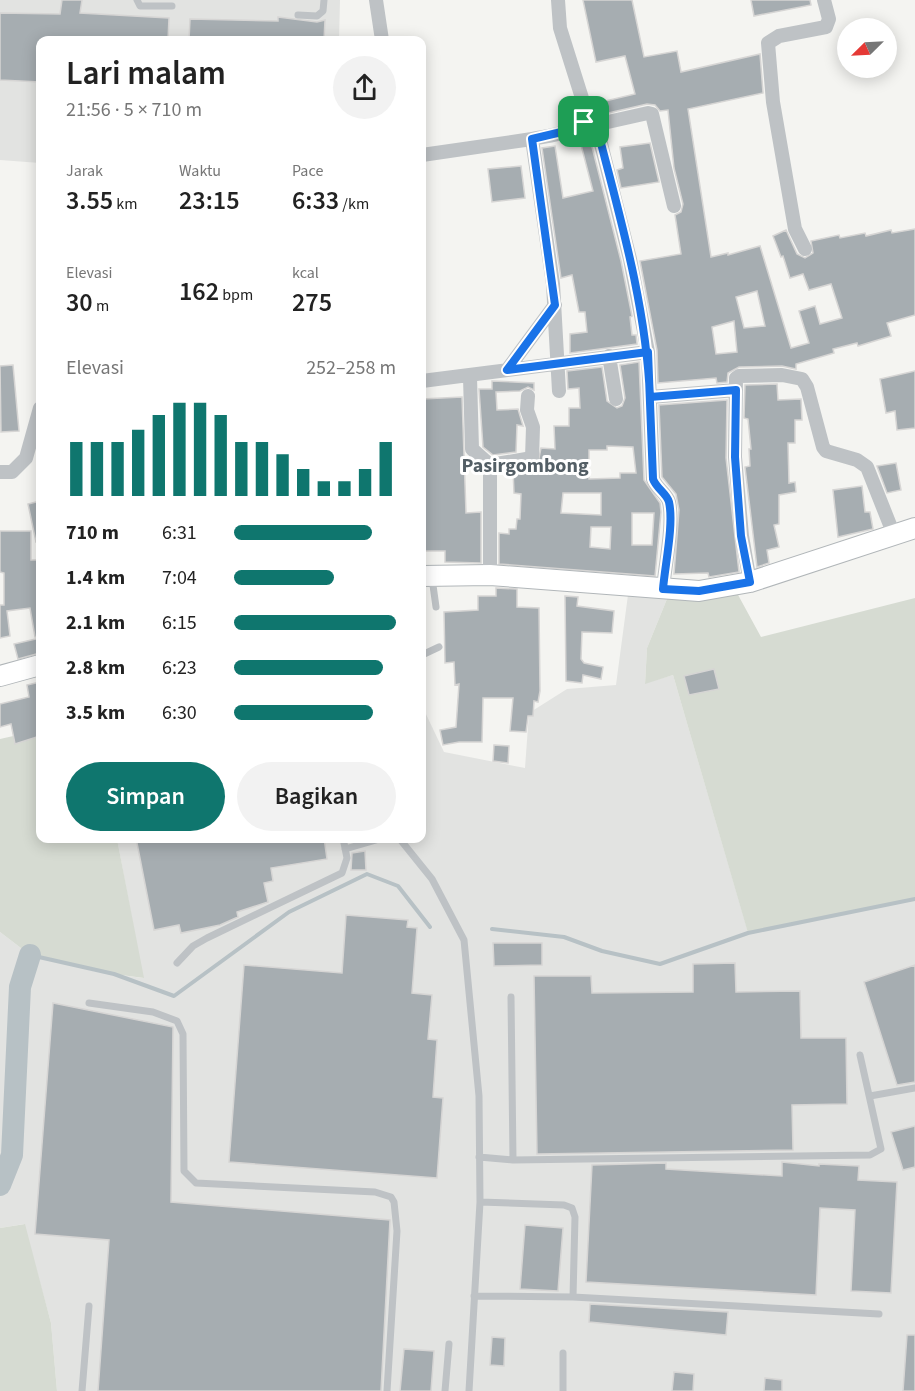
<!DOCTYPE html>
<html lang="id">
<head>
<meta charset="utf-8">
<style>
	body { margin:0; font-family:"Source Sans 3",sans-serif; background:#f2f2f2; color:#222; height:100vh; display:flex; flex-direction:column; font-size:22px; white-space:nowrap }
	* { box-sizing:border-box; margin:0 }
	p { font-size:20px; color:#767676 }
	.icon { flex:none; width:33px; height:33px; fill:none; stroke:currentColor; stroke-width:2; stroke-linecap:round; stroke-linejoin:round }
	.map { position:relative; flex:1; overflow:hidden }
	.sheet { position:absolute; left:36px; top:36px; width:390px; height:807px; display:flex; flex-direction:column; background:#fff; border-radius:12px; box-shadow:0 3px 15px #0003 }
	.sheet>* { flex:none }
	.needle { width:39px; rotate:246deg }
	.buttons { position:absolute; left:837px; top:18px; display:grid; gap:12px }
	.buttons a { display:grid; place-items:center; width:60px; height:60px; border-radius:50%; background:#fff; box-shadow:0 3px 15px #0003; font-size:30px }
	.pin { position:absolute; display:grid; place-items:center; width:51px; height:51px; color:#fff; margin:-26px; border-radius:12px; box-shadow:0 3px 9px #0006 }
	.round { display:grid; place-items:center; flex:none; width:63px; height:63px; border-radius:32px; background:#f2f2f2 }
	.headline { display:flex; align-items:center; justify-content:space-between; height:102px; padding:0 30px }
	h1 { font-size:33px; font-weight:600; line-height:45px }
	.figures { display:grid; grid-template-columns:repeat(3,1fr); gap:9px; height:102px; padding:6px 30px }
	.figures div { display:grid; align-content:center }
	.figures b { font-size:26px; font-weight:600 }
	.figures small { font-size:16px; font-weight:400 }
	.figures p { font-size:16px }
	.chart { height:168px; padding:12px 30px }
	.chart p { display:flex; justify-content:space-between }
	.chart svg { width:100%; height:108px; margin-top:6px; stroke:#0f766e; stroke-width:6 }
	.button { display:flex; gap:12px; margin-top:auto; padding:12px 30px }
	.button a { flex:1; height:69px; border-radius:36px; background:#0f766e; color:#fff; font-size:24px; font-weight:600; line-height:69px; text-align:center }
	.button a+a { background:#f2f2f2; color:#222 }
	ul { padding:0 30px; list-style:none; font-size:20px }
	li { display:grid; grid-template-columns:96px 72px 1fr; align-items:center; height:45px }
	li i { height:15px; border-radius:8px; background:#0f766e }
	.map>svg:first-child { display:block }
</style>
</head>
<body>
<div class="map">
<svg width="915" height="1391" viewBox="0 0 915 1391">
	<rect width="100%" height="100%" fill="#f4f4f1"/>
	<path fill="#e2e3e1" d="M0 0H340L339 40H40V163L0 160Z
		M669 594 647 648 645 683 673 675 748 932 915 899V1391H57L51 1323 24 1224 0 1228V932L30 955 97 972 143 978 117 839 422 838V710H424L444 752 525 768 529 713 567 689 616 685 628 595Z"/>
	<path fill="#d6dbd2" d="M737 593 761 637 915 598V899L748 933 673 675 645 684 647 648 669 594Z
		M40 730V838L117 839 144 978 98 972 30 955 0 932V739Z
		M25 1224 51 1323 57 1391H0V1228Z"/>
	<g fill="none" stroke-linecap="round" stroke-linejoin="round">
		<path stroke="#b7c1c5" stroke-width="4" d="M492 929 564 937 602 951 660 964 748 933 915 899
			M30 955 114 974 174 996 289 912 367 874 398 886 430 927"/>
		<path stroke="#b7c1c5" stroke-width="22" d="M0 1185 12 1155 20 987 30 955"/>
	</g>
	<path fill="#a6adb1" stroke="#d6d5d4" stroke-width="1.5" fill-rule="evenodd" d="M62 0H82L80 13 169 18 168 40H40V82L0 80V13L60 14Z
		M583 0H632L644 57 677 51 681 72 760 54 763 93 688 109 711 257 728 253V255L760 246 791 348 809 343 799 311 815 306 820 324 842 318 831 284 809 290 803 274 790 278 783 256 781 257 773 236 786 230 797 254 805 258 813 253 811 241 839 235 840 238 865 233 866 236 891 230 892 233 915 229V315L887 323 891 336 858 346 857 343 833 349 834 353 796 364V369L782 366 739 367 728 373 727 382 717 383 716 378 658 383 657 350 640 261 681 254 675 215 681 212 683 204 674 168 668 110 660 111 655 105 647 104 604 114 601 102 635 94 625 56 596 62ZM757 291 765 326 744 328 736 297ZM734 321 737 352 716 354 712 327Z
		M751 0H810L811 5 754 16Z
		M278 17 317 22 325 20 324 40H189L190 19 278 21Z
		M590 139 621 261 632 316 630 317 632 335H636L637 344 570 353V334L587 332 585 312H579L572 275 561 278 542 148 555 146 563 198 593 191 580 141Z
		M650 143 659 182 621 188 617 170 623 168 620 147Z
		M521 166 525 198 492 202 488 169Z
		M639 362 644 480 660 503 661 512 655 576 499 564V533L509 534V529H516L517 519H520L521 494 514 493 513 470 537 468 541 448 555 449 554 426H569V408H580L579 388 568 389 567 371 602 367 607 401 617 408 622 406 625 398 620 365ZM607 446 633 447 636 473H620V478L589 479V450H607ZM563 493H601V515L561 513ZM632 513H654L652 545H632ZM591 527H611L610 549 590 547Z
		M13 365 19 431 1 432 0 366Z
		M915 371V428L897 430 895 411 886 413 880 379Z
		M492 381 534 383V390L528 387 520 391 496 392 497 410 518 409 523 426 517 425 516 452 493 455 483 447 479 389H492Z
		M777 384 778 400 801 399 802 420H795V443H788L789 483 795 482 796 492 779 495V524L774 525 779 547 767 550 769 563 757 567 745 467 750 466 749 449H751L748 419 744 418 745 385Z
		M462 397 466 513 481 512V563L445 562V551H422V399Z
		M727 400 726 458 739 572 709 577 708 573 674 574 679 510 676 494 662 477 659 405Z
		M896 463 901 490 887 493 877 466Z
		M862 486 865 512H870L873 529 838 537 833 490Z
		M40 501V541L36 542 28 504Z
		M0 531H31V560H37V574H40V637H35L30 608 7 611 10 636 0 638V605H4V573L0 572Z
		M496 588 517 589V607L539 608 540 691 538 702 534 701 533 716H528L526 732 510 731 513 698H483L482 742H459L443 745 440 730 456 727 459 684 455 685 454 662 445 663 444 612 478 610V596H496Z
		M565 596 578 597 577 606 614 611 612 633 582 632 581 659 584 663 603 667 601 679 583 675 582 683 566 681Z
		M40 638V653L18 659 14 644Z
		M714 669 719 689 689 695 684 676Z
		M40 682V736L15 744 11 724 0 727V704L29 697 27 685Z
		M494 745 509 746 508 763 493 761Z
		M136 838H324L327 859 271 868 273 881 264 883 268 902 237 912 238 917 220 925 181 933 179 925 154 930Z
		M365 851 366 870H351L352 853Z
		M346 915 408 920 407 927 417 928 412 993 432 995 428 1039 437 1040 433 1097 443 1098 437 1178 229 1162 244 965 342 973Z
		M493 943H542V965L494 966Z
		M735 963 736 992 800 991 801 1038H846L847 1104 792 1105 793 1150 537 1154 534 976H591L592 993 693 992V964Z
		M915 965V1082L897 1085 864 982Z
		M53 1003 173 1027 171 1202 390 1220 381 1391H98L109 1240 35 1234Z
		M915 1126V1167L903 1170 891 1132Z
		M782 1162 819 1166V1164L859 1166 858 1180 897 1182 891 1293 851 1291 855 1210 820 1208 816 1295 586 1282 592 1165 666 1163V1169L782 1176Z
		M525 1225 563 1228 558 1291 520 1289Z
		M590 1304 728 1312 726 1335 589 1322Z
		M907 1335H915V1391H903Z
		M492 1337 505 1338 504 1366 490 1365Z
		M404 1349 434 1351 431 1391H400Z
		M674 1372 694 1374 693 1391H672Z
		M765 1378 782 1380V1391H764Z"/>
	<g fill="none" stroke-linecap="round" stroke-linejoin="round">
		<defs>
			<path id="secondary" d="M422 576 490 575 699 591 750 582 915 528
				M0 676 40 665"/>
		</defs>
		<use href="#secondary" stroke="#b1b6b9" stroke-width="22"/>
		<path stroke="#bec2c5" stroke-width="7" d="M137 0 140 6H172
			M298 15 317 16 323 11 324 0
			M432 578 436 607
			M422 655 439 647
			M399 838 432 879 464 940 479 1096 480 1202 469 1391
			M345 849 383 838
			M177 963 193 946 207 938 342 873 347 858 343 838
			M511 997 513 1160
			M89 1003 153 1012 177 1021 183 1034 184 1171 196 1183 375 1192 391 1197 394 1202 397 1231 387 1391
			M870 1096 915 1088
			M479 1157 513 1160 870 1155 881 1149 860 1055
			M480 1202 564 1205 572 1208 575 1217 573 1297 879 1314
			M474 1296 573 1297
			M82 1391 89 1306
			M445 1391 449 1344
			M563 1391V1353"/>
		<path stroke="#bec2c5" stroke-width="14" d="M376 0 382 40
			M558 0 560 28 587 114C578 134 551 135 532 139L553 284 559 391
			M590 126 648 113 652 114 674 206
			M422 155 532 139
			M805 249 795 229 773 102 768 43 779 36 826 27 829 19 824 0
			M648 352 653 479C656 488 667 494 669 502 674 524 665 565 663 589
			M609 356 616 399
			M507 370 555 305
			M470 377 472 449 490 465V575
			M422 381 648 352 630 259 596 124
			M650 397 736 390
			M490 465 532 458 533 427 527 410 528 396
			M0 472H12L26 458 40 408
			M750 582 742 536 735 457 736 378 739 376 782 375 802 379 807 387 823 447 826 451 857 460 867 467 894 535"/>
		<use href="#secondary" stroke="#fff" stroke-width="20"/>
	</g>
	<g fill="none" stroke-linecap="round" stroke-linejoin="round">
		<defs>
			<path id="route" d="M584 122 574 129 532 139 555 305 507 370 648 352 653 479C656 488 667 494 669 502 674 524 665 565 663 589L699 591 750 582 741 536 735 457 736 390 650 397C646 304 619 214 596 124L588 126 584 122"/>
		</defs>
		<use href="#route" stroke="#fff" stroke-width="12"/>
		<use href="#route" stroke="#1a73e8" stroke-width="8"/>
	</g>
	<g text-anchor="middle" stroke-width="6" stroke-linejoin="round" paint-order="stroke">
		<g font-size="20" font-weight="bold" fill="#535e65" stroke="#fff">
			<text x="525" y="472">Pasirgombong</text>
		</g>
	</g>
</svg>
<div class="buttons">
<a><svg class="needle" viewBox="-14 -14 28 28"><path d="M0-13l5 13h-10z" fill="#e53935"/><path d="M0 13l5-13h-10z" fill="#767676"/></svg></a>
</div>
<div class="pin" style="left:584px;top:122px;background:#1e9e55"><svg class="icon" aria-label="arrive" viewBox="0 0 24 24"><path d="M6 21V4h12l-3 4 3 4H6"/></svg></div>
<section class="sheet">
<div class="headline"><div><h1>Lari malam</h1><p>21:56 · 5 × 710 m</p></div><a class="round"><svg class="icon" aria-label="share" viewBox="0 0 24 24"><path d="M12 15V3M7 8l5-5 5 5M5 13v7h14v-7"/></svg></a></div>
<div class="figures">
<div><p>Jarak</p><b>3.55<small> km</small></b></div>
<div><p>Waktu</p><b>23:15</b></div>
<div><p>Pace</p><b>6:33<small> /km</small></b></div>
</div>
<div class="figures">
<div><p>Elevasi</p><b>30<small> m</small></b></div>
<div><b>162<small> bpm</small></b></div>
<div><p>kcal</p><b>275</b></div>
</div>
<div class="chart"><p><span>Elevasi</span>252–258 m</p>
<svg viewBox="0 0 160 44" preserveAspectRatio="none"><path d="M5 44V22M15 44V22M25 44V22M35 44V17M45 44V11M55 44V6M65 44V6M75 44V11M85 44V22M95 44V22M105 44V27M115 44V33M125 44V38M135 44V38M145 44V33M155 44V22"/></svg>
</div>
<ul>
<li><b>710 m</b>6:31<i style="width:85%"></i></li>
<li><b>1.4 km</b>7:04<i style="width:62%"></i></li>
<li><b>2.1 km</b>6:15<i style="width:100%"></i></li>
<li><b>2.8 km</b>6:23<i style="width:92%"></i></li>
<li><b>3.5 km</b>6:30<i style="width:86%"></i></li>
</ul>
<div class="button"><a>Simpan</a><a>Bagikan</a></div>
</section>
</div>
</body>
</html>
